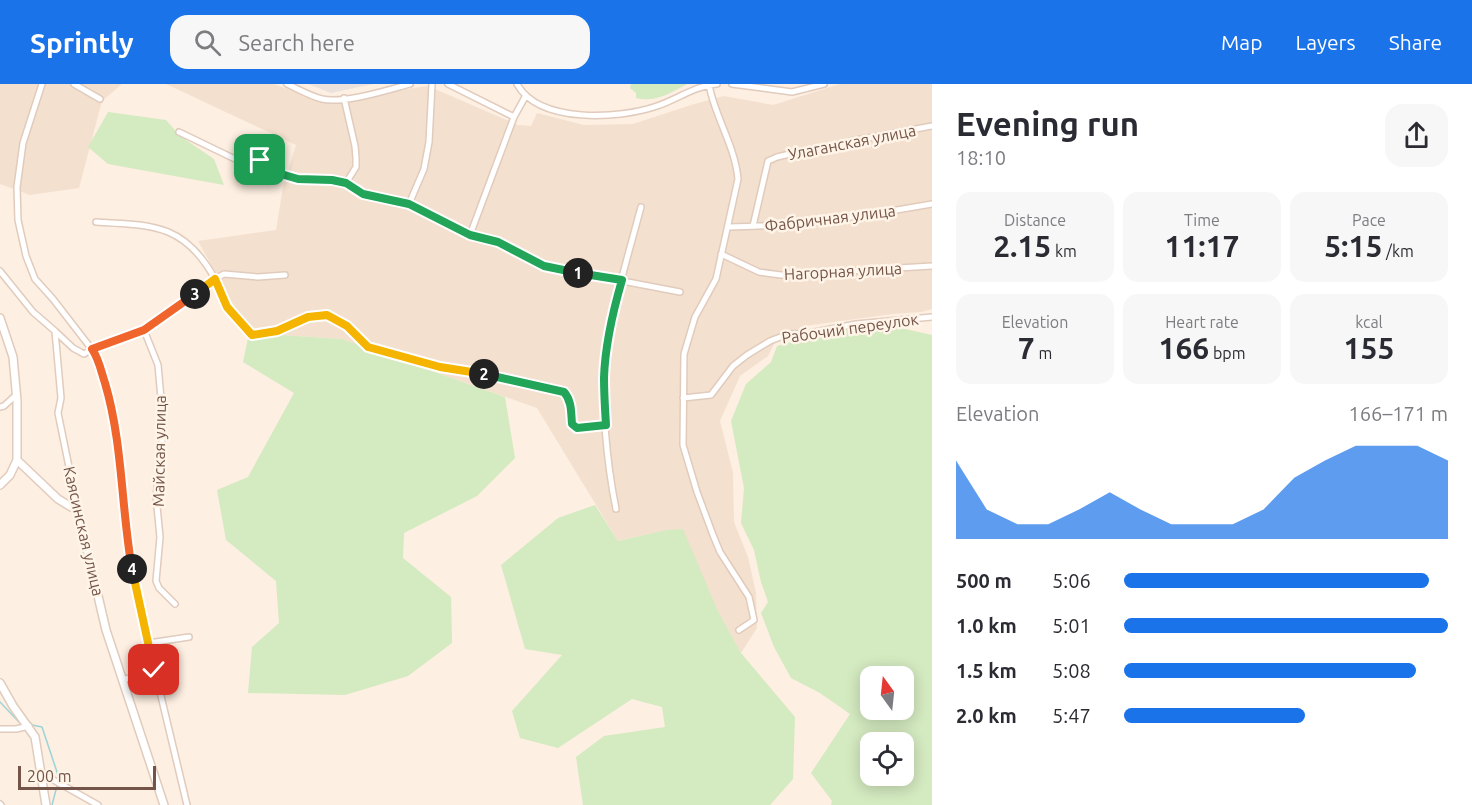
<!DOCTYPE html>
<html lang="en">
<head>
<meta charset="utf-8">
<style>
	body { margin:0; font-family:Ubuntu,sans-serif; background:#f7f7f7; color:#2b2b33; height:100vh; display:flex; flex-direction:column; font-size:22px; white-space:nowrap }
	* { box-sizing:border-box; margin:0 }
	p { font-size:20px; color:#7c7c81 }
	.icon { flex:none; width:33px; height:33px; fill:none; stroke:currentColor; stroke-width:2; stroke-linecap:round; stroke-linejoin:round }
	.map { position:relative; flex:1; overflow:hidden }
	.sheet { display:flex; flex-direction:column; background:#fff; width:540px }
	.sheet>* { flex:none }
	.needle { width:39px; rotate:345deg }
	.buttons { position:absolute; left:860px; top:582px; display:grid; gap:12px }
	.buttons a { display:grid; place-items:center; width:54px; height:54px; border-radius:12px; background:#fff; box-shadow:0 3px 15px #0003; font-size:30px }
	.scale { position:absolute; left:18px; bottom:15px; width:138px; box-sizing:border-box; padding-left:6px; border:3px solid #745448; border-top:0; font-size:16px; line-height:21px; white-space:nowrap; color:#745448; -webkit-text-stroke:4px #fff4e8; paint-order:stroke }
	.pin { position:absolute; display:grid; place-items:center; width:51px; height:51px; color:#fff; margin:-26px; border-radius:12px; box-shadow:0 3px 9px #0006 }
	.km { position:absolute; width:30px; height:30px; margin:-15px; border-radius:50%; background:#222; color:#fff; font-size:16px; line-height:30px; text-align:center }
	.round { display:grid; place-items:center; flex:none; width:63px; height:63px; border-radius:18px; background:#f7f7f7 }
	.summary { display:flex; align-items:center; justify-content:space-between; height:102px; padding:0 24px }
	h1 { font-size:33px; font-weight:600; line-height:45px }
	.stats { display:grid; grid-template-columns:repeat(3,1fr); gap:9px; height:102px; padding:6px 24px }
	.stats div { display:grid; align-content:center; border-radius:15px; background:#f7f7f7; text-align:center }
	.stats b { font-size:30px; font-weight:600 }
	.stats small { font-size:16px; font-weight:400 }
	.stats p { font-size:16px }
	.chart { height:168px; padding:12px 24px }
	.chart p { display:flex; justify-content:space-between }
	.chart svg { width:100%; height:108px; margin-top:6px; fill:#1a73e8; opacity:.7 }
	ul { padding:0 24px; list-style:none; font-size:20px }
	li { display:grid; grid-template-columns:96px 72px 1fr; align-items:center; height:45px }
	li i { height:15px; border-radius:8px; background:#1a73e8 }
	header { display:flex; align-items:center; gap:36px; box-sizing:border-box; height:84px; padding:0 30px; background:#1a73e8; color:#fff }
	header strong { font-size:28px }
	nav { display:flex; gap:33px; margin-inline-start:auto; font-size:21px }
	.search { width:420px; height:54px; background:#f7f7f7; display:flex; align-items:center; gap:15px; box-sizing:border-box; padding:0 21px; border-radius:18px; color:#7c7c81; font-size:22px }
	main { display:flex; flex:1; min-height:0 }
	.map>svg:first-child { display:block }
</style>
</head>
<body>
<header>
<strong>Sprintly</strong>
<div class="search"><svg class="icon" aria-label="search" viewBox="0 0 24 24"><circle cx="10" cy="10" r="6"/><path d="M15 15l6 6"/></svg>Search here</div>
<nav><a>Map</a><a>Layers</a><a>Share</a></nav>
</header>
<main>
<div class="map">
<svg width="932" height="721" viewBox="0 0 932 721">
	<rect width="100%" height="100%" fill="#fdefe1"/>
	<path fill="#f4e0cf" d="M0 0H122L102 17 79 104 30 111 0 100Z
		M166 0H274L319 17 341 18 392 7 428 2 518 41 531 42 537 29 584 41 633 40 691 21 724 12 773 21 840 0H932V225L921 228 892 230 805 242 775 258 768 272 740 292 720 337 733 389 734 438 748 473 756 509 757 544 741 569 717 525 666 446 618 457 537 324 342 255 249 249 198 157 276 146 283 103 296 61Z"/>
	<path fill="#ebe2dd" d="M308 0H373L331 9Z"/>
	<path fill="#d4eac0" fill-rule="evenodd" d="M631 0H687C671 9 654 19 636 14V9L630 4Z
		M108 28 166 36 180 52 214 75 224 101 108 80 88 63Z
		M853 241 905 245 932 251V721H831L832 717 811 689 850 630 820 609 791 594 774 563 761 529 768 518 761 498 754 466 741 439 744 404 731 337 746 300 771 278 777 262ZM870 592H903V626H870ZM870 658H903V692H870Z
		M249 249 342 255 505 313 515 374 477 412 404 449 403 474 451 513 452 559 408 592 345 611 248 609 252 563 279 539 276 497 226 456 217 406 248 393 294 309 243 278Z
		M595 421 618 457 666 446 683 445 717 525 741 569 795 633 793 695 770 721H583L576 673 604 652 665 643 662 623 632 615 558 664 520 654 512 627 562 571 525 565 501 481 558 434Z"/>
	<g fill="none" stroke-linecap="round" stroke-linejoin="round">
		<path stroke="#9cd4d8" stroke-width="1.5" d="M0 618 18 637 20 638
			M32 641 42 643 59 694
			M52 721 57 702"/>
		<defs>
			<path id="minor" d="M42 0 23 59 17 103 18 136 26 172 35 195 53 215 97 272 109 312 118 362 125 416 126 451 134 499 187 721
				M74 0 100 15
				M287 0C298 5 310 12 322 15 344 20 387 6 410 0
				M448 0 514 33
				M517 0C539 40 620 35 657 22 678 15 694 2 717 0
				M732 0 792 8 824 0
				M709 1C715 33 735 62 738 95L716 195 695 233 684 270 683 361 697 408 713 451 720 468 749 513 754 536 739 546
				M344 14 355 62 356 74V83L346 99
				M179 48 235 75 260 76 281 90 298 95 332 96 346 99 363 110 409 120 470 151 498 158 544 182 680 208
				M409 120 424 85 429 58 432 0
				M753 142 768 77 777 73 794 69H807L851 57 932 42
				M729 143C798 142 864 132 932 120
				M470 151 514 33 525 13
				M721 170 759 188 781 191 932 182
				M0 187 33 228 55 247 61 314 58 329 78 427
				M285 191 258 193 224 190 215 195 227 223 252 251 277 247 307 233 327 231 347 242 368 263 440 283 481 289 564 308C572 317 571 329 572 340L577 344 606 341
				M144 246 158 281 163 337 161 373 156 412 160 453 156 497 159 504 175 520
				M55 247 73 264 84 270 92 265 144 246 215 195C185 140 153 141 96 138
				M683 314 711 311 733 282 747 271 770 257 788 250 810 249 856 240 932 233
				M0 323 4 322 17 310
				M616 425C607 380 600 315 606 270 613 220 628 172 641 123
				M149 559 189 553
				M122 596 154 587
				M0 645H16L29 642
				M41 689 98 721
				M0 720 1 721"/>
			<path id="tertiary" d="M0 234 13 273 17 317V376L10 391 0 401
				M17 376 58 415 78 427 106 546 164 721
				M0 599 13 622 35 653 46 721"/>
		</defs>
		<use href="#minor" stroke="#e1cbbd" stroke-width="8"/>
		<use href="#tertiary" stroke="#e1cbbd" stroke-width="10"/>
		<use href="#minor" stroke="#fff" stroke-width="5"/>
		<use href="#tertiary" stroke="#fff" stroke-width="7"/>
	</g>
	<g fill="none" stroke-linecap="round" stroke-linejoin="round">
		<defs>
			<path id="split-1" d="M260 76 281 90 298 95 332 96 346 99 363 110 409 120 470 151 498 158 544 182 578 189"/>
			<path id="split-2" d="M484 290 564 308C572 317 571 329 572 340L577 344 606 341C605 325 604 310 604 294 605 261 613 227 622 196L578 189"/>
			<path id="split-3" d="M195 210 215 195 227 223 252 251 277 247 308 233 327 231 347 242 368 263 440 283 484 290"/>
			<path id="split-4" d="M132 485C121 423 123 360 105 299 101 287 99 275 92 265L144 246 195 210"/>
			<path id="split-5" d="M132 485 154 586"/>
		</defs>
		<use href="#split-1" stroke="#fff" stroke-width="12"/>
		<use href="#split-2" stroke="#fff" stroke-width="12"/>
		<use href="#split-3" stroke="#fff" stroke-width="12"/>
		<use href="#split-4" stroke="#fff" stroke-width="12"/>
		<use href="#split-5" stroke="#fff" stroke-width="12"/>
		<use href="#split-1" stroke="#22a559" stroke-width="8"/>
		<use href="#split-2" stroke="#22a559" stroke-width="8"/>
		<use href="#split-3" stroke="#f5b400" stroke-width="8"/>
		<use href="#split-4" stroke="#f0652b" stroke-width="8"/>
		<use href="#split-5" stroke="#f5b400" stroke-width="8"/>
	</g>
	<g text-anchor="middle" stroke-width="5" stroke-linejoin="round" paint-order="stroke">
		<g font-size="16" fill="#745448" stroke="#fff4e8">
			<text transform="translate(852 58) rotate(-11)" y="6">Улаганская улица</text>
			<text transform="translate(830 134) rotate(-7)" y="6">Фабричная улица</text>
			<text transform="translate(843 187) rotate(-3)" y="6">Нагорная улица</text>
			<text transform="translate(850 244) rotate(-8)" y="6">Рабочий переулок</text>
			<text transform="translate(159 367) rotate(-89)" y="6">Майская улица</text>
			<text transform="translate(84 447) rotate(77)" y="6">Каясинская улица</text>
		</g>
	</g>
</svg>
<div class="buttons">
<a><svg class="needle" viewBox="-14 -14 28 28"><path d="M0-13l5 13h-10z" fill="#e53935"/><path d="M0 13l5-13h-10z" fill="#7c7c81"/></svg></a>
<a><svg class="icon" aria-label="locate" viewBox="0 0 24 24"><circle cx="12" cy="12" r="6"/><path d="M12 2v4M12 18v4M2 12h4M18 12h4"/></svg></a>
</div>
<div class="scale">200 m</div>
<div class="pin" style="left:260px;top:76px;background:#1e9e55"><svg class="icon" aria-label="arrive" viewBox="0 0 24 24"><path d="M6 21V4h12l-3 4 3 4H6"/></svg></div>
<div class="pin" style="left:154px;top:586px;background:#d93025"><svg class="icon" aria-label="check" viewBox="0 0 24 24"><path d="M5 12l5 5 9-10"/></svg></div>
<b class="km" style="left:578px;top:189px">1</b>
<b class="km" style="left:484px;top:290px">2</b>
<b class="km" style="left:195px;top:210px">3</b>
<b class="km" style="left:132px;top:485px">4</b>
</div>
<section class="sheet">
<div class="summary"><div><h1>Evening run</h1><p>18:10</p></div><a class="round"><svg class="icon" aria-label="share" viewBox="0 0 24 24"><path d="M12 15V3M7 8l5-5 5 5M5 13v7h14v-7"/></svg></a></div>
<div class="stats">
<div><p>Distance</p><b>2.15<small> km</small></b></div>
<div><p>Time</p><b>11:17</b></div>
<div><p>Pace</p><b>5:15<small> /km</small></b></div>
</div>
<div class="stats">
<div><p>Elevation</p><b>7<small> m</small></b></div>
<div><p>Heart rate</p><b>166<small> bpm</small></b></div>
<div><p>kcal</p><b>155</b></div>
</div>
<div class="chart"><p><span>Elevation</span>166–171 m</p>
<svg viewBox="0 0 160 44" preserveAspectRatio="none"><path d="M0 44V12L10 32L20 38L30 38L40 32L50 25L60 32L70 38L80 38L90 38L100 32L110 19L120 12L130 6L140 6L150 6L160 12V44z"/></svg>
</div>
<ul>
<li><b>500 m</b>5:06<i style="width:94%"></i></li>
<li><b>1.0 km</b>5:01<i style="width:100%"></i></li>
<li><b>1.5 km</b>5:08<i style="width:90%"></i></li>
<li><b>2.0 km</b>5:47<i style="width:56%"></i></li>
</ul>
</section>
</main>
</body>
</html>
